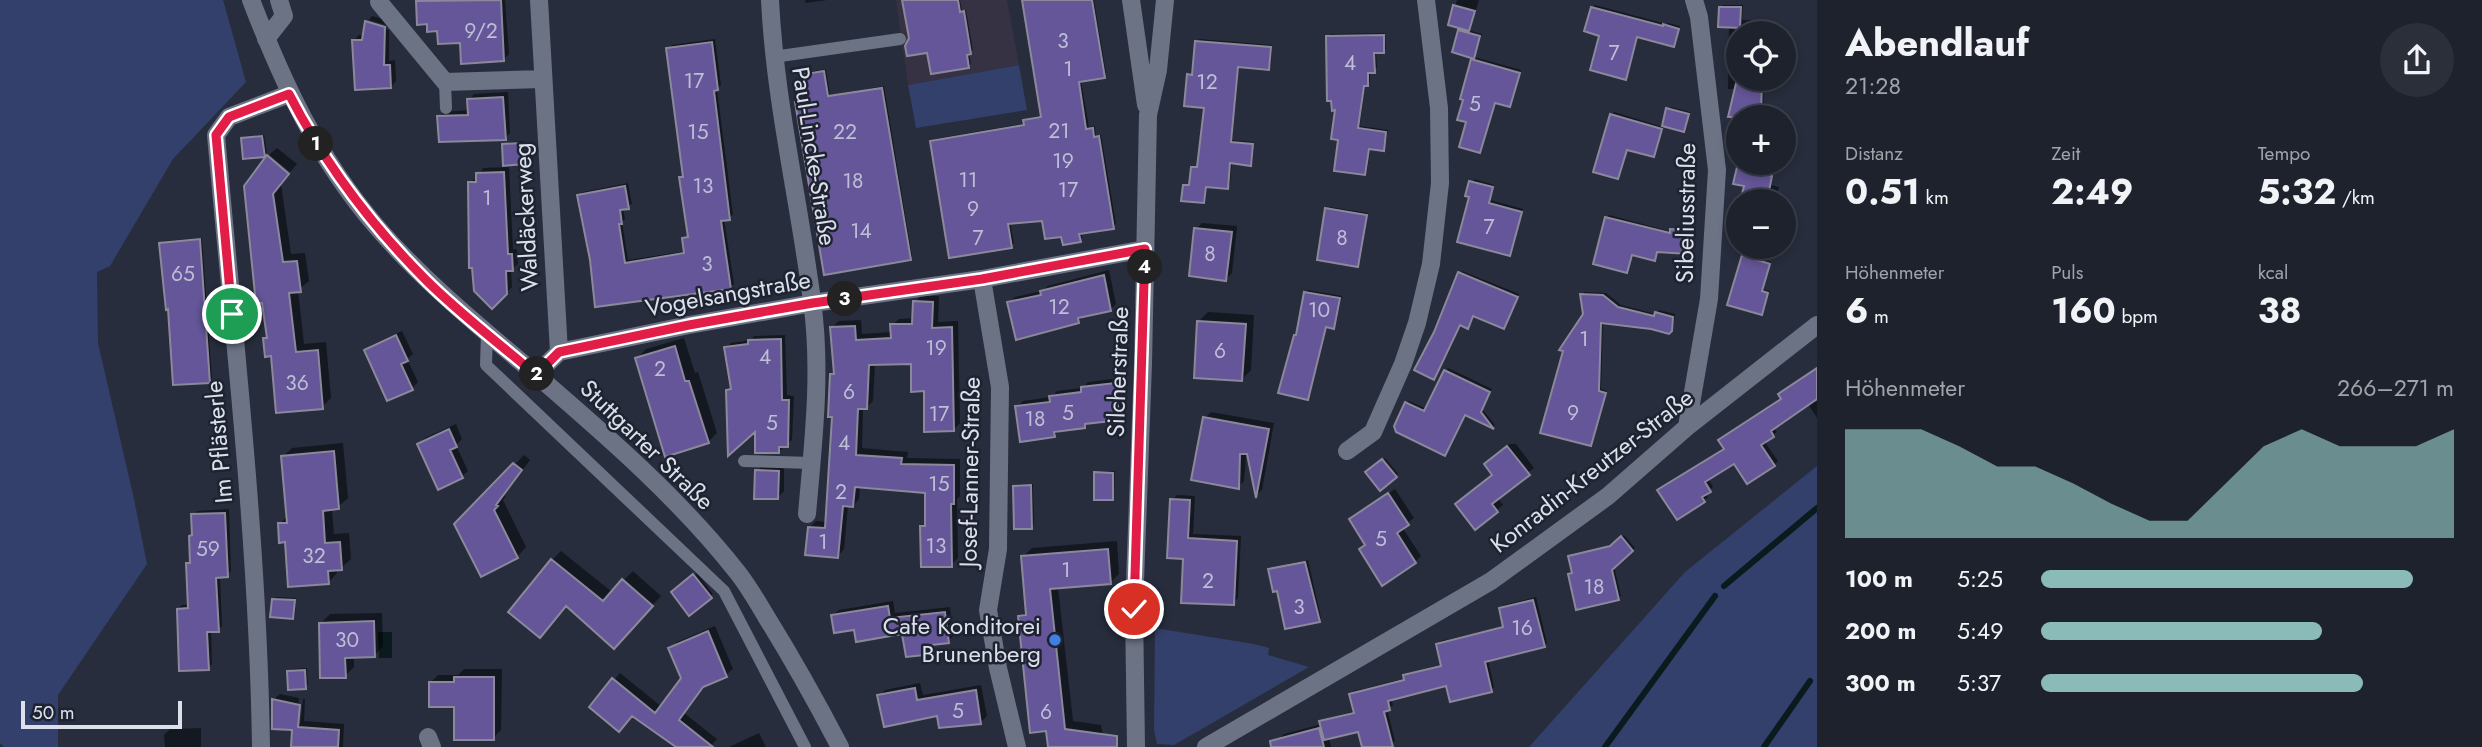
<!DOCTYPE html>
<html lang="de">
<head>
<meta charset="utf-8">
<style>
	body { margin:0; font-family:Jost,sans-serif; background:#2a2f39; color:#f1f3f6; height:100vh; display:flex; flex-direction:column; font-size:26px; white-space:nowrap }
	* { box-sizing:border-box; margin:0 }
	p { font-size:23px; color:#a0a4aa }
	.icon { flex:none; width:38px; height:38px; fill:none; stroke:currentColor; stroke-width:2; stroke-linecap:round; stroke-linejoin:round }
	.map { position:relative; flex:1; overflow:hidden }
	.side { display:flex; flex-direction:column; background:#1d222d; width:665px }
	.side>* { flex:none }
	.buttons { position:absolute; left:1726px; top:21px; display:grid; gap:14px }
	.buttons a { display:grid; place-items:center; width:70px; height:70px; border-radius:50%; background:#1d222d; box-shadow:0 4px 10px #0003,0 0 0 2px #3b3f49; font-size:35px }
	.scale { position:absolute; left:21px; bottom:18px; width:161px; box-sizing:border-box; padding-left:7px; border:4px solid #dce0ea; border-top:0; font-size:19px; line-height:24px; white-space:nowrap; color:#dce0ea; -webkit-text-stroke:5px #1e2332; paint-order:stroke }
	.pin { position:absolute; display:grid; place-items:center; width:60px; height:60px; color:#fff; margin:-30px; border:4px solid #fff; border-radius:50%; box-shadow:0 2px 7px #0007 }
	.km { position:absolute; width:35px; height:35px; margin:-18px; border-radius:50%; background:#222; color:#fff; font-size:19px; line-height:35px; text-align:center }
	.round { display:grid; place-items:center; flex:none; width:74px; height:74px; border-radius:37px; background:#2a2f39 }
	.summary { display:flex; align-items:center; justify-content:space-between; height:119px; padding:0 28px }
	h1 { font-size:38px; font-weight:700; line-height:52px }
	.metrics { display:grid; grid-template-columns:repeat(3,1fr); gap:10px; height:119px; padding:7px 28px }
	.metrics div { display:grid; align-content:center }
	.metrics b { font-size:35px; font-weight:700 }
	.metrics small { font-size:19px; font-weight:400 }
	.metrics p { font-size:19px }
	.chart { height:196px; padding:14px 28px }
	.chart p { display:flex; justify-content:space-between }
	.chart svg { width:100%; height:126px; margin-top:7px; fill:#8bbbb9; opacity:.7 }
	ul { padding:0 28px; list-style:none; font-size:23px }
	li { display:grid; grid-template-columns:112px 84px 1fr; align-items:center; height:52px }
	li i { height:18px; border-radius:9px; background:#8bbbb9 }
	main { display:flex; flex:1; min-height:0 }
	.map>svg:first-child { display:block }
</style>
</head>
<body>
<main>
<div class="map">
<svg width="1817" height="747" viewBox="0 0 1817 747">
	<rect width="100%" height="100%" fill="#272d3c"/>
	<path fill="#373243" d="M896 0H1007L1019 65 908 85Z"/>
	<path fill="#32406b" d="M0 0H223L246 82 173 159 110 266 97 272 98 343 134 499 147 564 58 695V747H4L0 743Z
		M1019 65 1027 110 916 128 908 85Z
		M1817 466V747H1529L1685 572Z
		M1155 628 1254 644 1269 648 1268 655 1309 667 1174 745 1157 744 1154 730Z"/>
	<path fill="#0b1a1c" d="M378 632H392V658H379Z"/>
	<path fill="#0007" d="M419 0H505L509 54 503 60 439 29 428 22 418 2Z
		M805 0H827L806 3Z
		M904 0H960L962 10H966L973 50 969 52 971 64 968 66 929 51 910 39Z
		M1024 0H1094L1106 73 1081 81 1089 127 1095 126 1096 135H1101L1116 224 1113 227 1081 232 1082 238 1080 241 1063 235 1044 219 1010 222 1014 243 1011 246 932 141 934 139 1026 123 1028 118 1043 115Z
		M1457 0H1479L1471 27 1468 30 1482 34 1474 57 1521 70 1512 103 1509 105 1496 102 1480 151 1468 121 1473 60 1475 57 1454 51 1460 31 1463 28 1450 24Z
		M1595 5 1666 24 1668 23 1680 26 1676 43 1673 45 1639 36 1625 78 1601 34 1592 8Z
		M1723 5H1743L1742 20 1768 21V28H1779V33H1738V79H1764L1763 113 1786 118 1783 129V117L1731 115 1736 89H1728L1729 25 1721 7Z
		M372 16 389 21V26L369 20Z
		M369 20V24L389 30V61L395 60 396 81 391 87 353 41 359 35H364Z
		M1385 33 1386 49 1383 51 1376 52 1377 68 1370 71V82L1365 84 1360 126 1388 130 1385 147 1383 149 1371 147 1367 171 1365 173 1340 138 1328 37 1330 34Z
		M715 39 721 85 717 89 733 215 724 219 734 284 731 287 591 260 579 195 583 192 628 183 632 204 623 208 625 219 622 222 628 260 686 251 684 239 689 235 681 178 684 174 668 49 672 45Z
		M1199 39 1272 45 1271 66 1268 68 1239 66 1232 140 1254 142 1253 161 1250 164 1232 162 1230 185 1227 188 1207 185 1206 199 1203 201 1185 185 1191 183 1192 167 1199 165 1205 106 1189 75 1194 73 1197 42Z
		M826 69 830 95 884 86 912 256 910 258 797 102 806 99 802 76 804 73Z
		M508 92 510 133 505 138 439 117 444 112 469 110V100L474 94Z
		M1671 107 1690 112 1686 127 1684 130 1664 125 1654 155 1628 148 1618 177 1612 115 1614 112 1663 127Z
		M264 135 267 153 264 156 243 139 245 136Z
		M523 141 525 160 522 163 503 145 506 143Z
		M277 148 297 164 290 172 269 155Z
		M1740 163H1776L1771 185 1779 187 1775 201H1742L1746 185 1735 182Z
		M509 167 513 249H517L518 264 511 270 512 287 492 306 469 183 478 177 483 168Z
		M1474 179 1494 185 1490 200 1523 209 1510 254 1471 196 1468 195Z
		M281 184 291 254 305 253 309 281 298 290 304 344 326 342 331 398 322 407 273 354 265 339 268 336 246 186Z
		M1330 207 1368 213 1360 262 1358 265 1327 209Z
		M1609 215 1691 237 1690 250 1687 252 1658 250 1654 259 1633 253 1626 271 1606 218Z
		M1202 223 1237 226 1232 273 1226 279 1196 229Z
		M202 238 212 378 210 381 169 308 161 244 164 241Z
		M1746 254 1771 262V263L1745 255Z
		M1743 258 1770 266 1763 289 1770 291 1761 313Z
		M1109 270 1116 304 1110 310 1084 315 1078 322 1009 303 1015 297 1042 291 1048 286Z
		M1462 271 1519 294 1504 327 1474 314 1468 326 1460 324 1434 378 1435 333Z
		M1308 290 1342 296 1336 324 1334 327 1327 326 1310 396 1307 398 1295 336 1299 332 1306 293Z
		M1584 292 1606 293 1621 305 1656 314 1659 310 1675 314 1673 327 1668 332 1651 327 1603 322 1601 389 1607 391 1591 444 1582 295Z
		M921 296H939L938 322 958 321 960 423 953 430 925 390 913 362 875 363 873 401 866 408H863L862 448 908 452 907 458 960 459V496L957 499 958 558 951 565 921 527 926 522V491L860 486 859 499 853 506 848 505 844 549 838 556 809 528 816 521 827 522 834 416 832 375 835 372 832 327 839 321 861 320 862 334 892 332V325L899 319 914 318 915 302Z
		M1208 312 1254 315 1251 370 1241 380 1199 321Z
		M402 331 413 354 407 359 418 382 412 388 366 351 372 345Z
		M785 335 787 395 794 396 792 440 778 452 728 390 732 386 726 348 731 343 751 340 754 336Z
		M684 338 695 373 698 372 717 433 708 442 637 359 646 349Z
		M1448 368 1492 389 1482 409 1495 425 1493 427 1465 414 1445 453 1407 403 1409 401 1427 409Z
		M1817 368V418L1808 404 1773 427 1777 432 1764 441 1778 461 1774 465 1748 482 1734 462 1708 478 1713 487 1705 493 1708 497 1704 501 1663 487 1725 448Z
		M1121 378 1125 413 1119 419 1089 422 1085 427 1060 430 1054 436 1017 407 1023 401 1051 397 1057 391 1082 388 1088 382Z
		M1211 412 1274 423 1262 490 1257 494 1247 446 1244 481 1238 487 1205 418Z
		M456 424 462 439 456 445 468 471 462 476 419 444 425 438Z
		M343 443 348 498 338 507 332 510 334 534 349 533 351 559 341 568 337 569V573L328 583 287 541 280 524 288 515 282 457 292 448Z
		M1510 444H1516L1534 468 1497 497 1503 505 1475 528 1494 475 1492 458Z
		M524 455 530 460 504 495 506 496 503 500 526 547 517 557 456 525Z
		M1385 458 1398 474 1380 488 1368 472Z
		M763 465H784V491L778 497 757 471Z
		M1099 471H1115L1114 496 1112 498 1096 473Z
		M1018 484H1033L1034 524 1032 527 1015 487Z
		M1395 489 1414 518 1402 527 1421 556 1415 562 1367 544 1351 519Z
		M1177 495 1195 496 1193 534 1241 536 1238 598 1233 603 1185 557 1172 500Z
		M229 509 231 571 227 576H220L222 626 218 630H211L212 664 208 668 178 609 182 605H189L188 564 192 560 190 536 194 533 193 515 197 511Z
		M1624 535 1635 548 1614 566 1621 596 1618 598 1570 574 1573 571 1570 556 1572 554 1614 544Z
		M1117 541 1119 574 1110 583 1058 587 1073 721 1101 725 1105 747H1050L1020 617 1027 610 1023 557 1032 548Z
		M561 551 612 592 633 571 661 596 623 637 567 605 540 636 552 560Z
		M1308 560 1321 618 1319 620 1279 589 1270 569 1273 567Z
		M697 573 713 594 689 613 675 590Z
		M276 597 296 598 295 615 293 617 273 599Z
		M1536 597 1547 643 1544 646 1488 660 1494 687 1491 690 1447 684 1391 698 1393 705 1387 709 1395 741 1392 744 1379 747H1364L1360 730 1329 737 1331 747H1280L1278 740 1284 734 1322 724 1324 719 1355 711 1351 694 1354 691 1406 678 1408 673 1443 664 1438 644 1441 641 1505 626 1500 608 1504 605Z
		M893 601 895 613 950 607 953 636 948 641 929 644V648L923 653 904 632 855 628 833 615 839 610Z
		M382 613 383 646 374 656H354V667L345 676 320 624 330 614Z
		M715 626 733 669 726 675 705 684 684 713 717 739 710 747H683L633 714 591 707 620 673 662 707 683 678 671 648 677 642Z
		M307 668 308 685 305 688 289 672 291 669Z
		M464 669H502L501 730 493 738 430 683 438 675H458Z
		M920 683 923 695 981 685 987 716 981 722 939 714 879 696 885 690Z
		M280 694 299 698 297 725H300L303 699H305L304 721 344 724 343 747H293L294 729 274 699Z
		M201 728V747H165L164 735 170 729Z
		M759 733 766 747H729Z"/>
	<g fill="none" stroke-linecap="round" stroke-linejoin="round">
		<path stroke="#0b1a1c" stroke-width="6" d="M1724 586 1817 508
			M1605 747 1715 596
			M1764 747 1810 681"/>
	</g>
	<path fill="#645698" stroke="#8b889c" stroke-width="2" d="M501 0 504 61 461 64 460 43 438 44 437 31 427 32V24L417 25 416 1Z
		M902 0H958L960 12 964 11 971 54 967 55 969 68 931 74 927 53 907 56 905 46 909 38Z
		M1022 0H1092L1105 78 1079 82 1086 129 1093 128 1094 137 1099 136 1114 229 1079 234 1081 242 1063 245 1061 237 1045 239 1042 221 1008 224 1012 248 949 258 930 141 1024 125 1023 120 1041 117Z
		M1453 5 1475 11 1469 31 1448 25Z
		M1591 7 1663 26V24L1679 29 1674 47 1637 37 1626 80 1590 70 1599 36 1584 31Z
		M1719 7H1741L1740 28 1718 27Z
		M365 21 385 27 384 65H390L391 88 355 90 352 40H362Z
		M1458 30 1480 36 1474 59 1452 52Z
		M1384 35V53H1374L1375 73H1368V86H1364L1358 128 1386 132 1384 151 1369 149 1365 175 1334 171 1338 140 1331 139 1335 110 1332 111 1331 101H1327L1326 36Z
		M1195 41 1271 47 1269 70 1238 67 1231 142 1253 144 1251 166 1230 163 1228 189 1206 187 1204 203 1181 201 1183 185H1189L1191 167H1197L1204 108 1184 106 1187 74 1192 75Z
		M712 42 718 90 714 91 730 220 721 221 731 289 595 307 590 260 577 195 625 186 629 209 620 210 622 224H619L625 263 684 253 682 238 688 237 679 177H683L666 48Z
		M1471 59 1520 73 1510 107 1495 103 1480 153 1459 147 1466 122 1457 120 1463 100 1460 99Z
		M824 71 828 96 882 88 911 260 824 275 795 102 804 100 800 75Z
		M1737 79H1762L1761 117H1728Z
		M503 97 506 140 439 142 437 116 468 115 467 99Z
		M1666 108 1689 114 1684 132 1662 126Z
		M1610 114 1662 129 1654 157 1627 150 1618 179 1593 172Z
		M262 136 265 157 243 159 241 138Z
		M521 143 523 164 503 166 502 144Z
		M267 155 289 174 273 194 283 262 297 261 301 292 289 293 296 352 318 350 323 409 276 413 271 356 265 357 263 338H267L262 303 256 304 244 186Z
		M1737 167 1772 176 1767 201H1740L1744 186 1733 184Z
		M504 172 508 254H512L513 271H506L507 294 492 309 474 291 472 268H469L468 182H476V173Z
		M1469 181 1493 187 1489 203 1522 212 1510 256 1457 242 1469 197 1465 196Z
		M1325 208 1367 215 1358 267 1317 260Z
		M1605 217 1670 233V229L1690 230 1688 254 1657 252 1655 261 1632 255 1627 273 1593 264Z
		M1194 228 1232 232 1226 281 1189 276Z
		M200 239 210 383 173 385 168 309 166 310 159 243Z
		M1742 255 1770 264 1762 291 1768 293 1762 315 1727 305Z
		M1458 272 1518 297 1504 329 1473 316 1468 329 1460 325 1434 380 1414 370 1434 332Z
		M1104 275 1111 311 1078 318 1079 323 1016 340 1007 302 1041 295 1040 291Z
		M1304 292 1340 298 1334 329 1326 327 1308 400 1278 393 1294 335H1296Z
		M1580 294 1603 295 1618 307 1654 316 1655 312 1673 317 1672 331 1669 334 1651 329 1601 323 1599 391 1606 393 1591 446 1540 433 1563 351 1559 350 1583 314Z
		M913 301 933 302 932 328 952 327 954 431 924 432V391L911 392V364L869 365 867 409H858L856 455 902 458 901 464 954 465V504H951L952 567H921L920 526H925V493L855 487 853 507 843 506 838 558 805 555 808 527 825 528 832 417H828L830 374H834L830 327 855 326 856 340 891 338 890 324H912Z
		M1197 321 1246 324 1242 381 1194 378Z
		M396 335 408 361 401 364 413 390 387 401 364 350Z
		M781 339 782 400H789L788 447H779V453H755V432L728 456 726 390 731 389 724 347 748 344V340Z
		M675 346 685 381H689L709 443 665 457 635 358Z
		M1817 368V399L1771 431 1774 437 1761 445 1775 466 1747 484 1734 464 1705 482 1711 492 1702 497 1705 502 1677 520 1657 490 1724 449 1718 440 1781 399 1778 394Z
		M1444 370 1490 392 1481 412 1494 429 1465 415 1445 456 1396 432 1394 426 1405 402 1424 411Z
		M1115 383 1120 420 1085 424V428L1054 432 1055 437 1020 442 1015 406 1050 402 1049 396 1081 392V387Z
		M1203 417 1269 429 1256 498 1247 454H1240L1239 489 1191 480Z
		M449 429 457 447 450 450 463 478 438 490 417 444Z
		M1507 446 1530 475 1492 504 1498 512 1475 530 1455 504 1492 475 1484 464Z
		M334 451 339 509 323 511 325 543 340 542 342 570 328 571 329 584 288 587 285 542 279 543 278 523H287L281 456Z
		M1382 459 1397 477 1380 491 1365 472Z
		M513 463 522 470 496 505 498 506 494 510 518 558 481 577 454 524Z
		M755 470 779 471 778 499H754Z
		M1094 472 1113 473V500H1094Z
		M1031 485 1032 529H1014L1013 486Z
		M1388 493 1409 525 1397 533 1416 563 1382 586 1359 549 1365 545 1349 519Z
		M1170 499 1190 500 1188 538 1237 541 1234 605 1181 603 1183 559 1167 558Z
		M225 513 228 577 216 578 219 632H207L209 670 179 671 177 609 188 608 186 563H190L189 536 192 535 191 514Z
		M1621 536 1633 551 1612 570 1619 600 1576 610 1568 574 1572 573 1568 556 1610 546Z
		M1108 549 1111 584 1050 589 1065 729 1117 736V747H1048L1046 731 1030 733 1018 616 1026 615 1021 556Z
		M551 559 603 601 622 579 653 606 614 649 566 606 540 638 508 612Z
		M1305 562 1320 622 1285 629 1277 591 1273 592 1268 569Z
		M693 574 712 598 689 616 671 592Z
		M272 599 295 600 293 619 270 617Z
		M1533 600 1545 647 1485 662 1492 692 1450 702 1446 686 1388 701 1390 710 1384 712 1393 747H1362L1358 732 1324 740 1319 721 1354 713 1349 694 1404 680 1403 675 1441 666 1436 644 1503 627 1499 608Z
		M888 606 890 618 945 612 949 643 923 646 924 655 906 657 902 634 856 642 854 630 834 633 831 615Z
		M374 621 375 657 345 658 346 678H320L319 623Z
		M708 631 727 677 703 687 679 720 713 747H676L632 716 619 732 589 707 612 678 655 713 681 678 668 648Z
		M305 670 306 689 288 690 287 671Z
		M454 677H494V740H454V707H429V682H454Z
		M915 688 917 700 976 690 981 724 939 728 937 716 884 727 877 695Z
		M272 699 300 705 298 727 339 730 338 747H291L292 730 272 729Z
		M1319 728 1324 747H1271L1270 741Z"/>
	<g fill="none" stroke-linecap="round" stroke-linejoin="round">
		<path stroke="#6c7385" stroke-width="12" d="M773 57 900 39
			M445 82 446 108
			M487 334 486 365 724 591 805 747
			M744 461 812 463"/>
		<path stroke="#6c7385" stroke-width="18" d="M539 0 559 352
			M770 0C775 102 799 200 812 301 822 372 813 444 807 514
			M1131 0 1146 105
			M379 2 445 82 543 79
			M266 39 284 16 279 0
			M982 279 1000 387 998 549 988 610 998 668 1017 747
			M536 375 559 352 689 325 813 303 982 279 1145 249
			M1687 427 1709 299 1717 170 1699 17 1694 0
			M1347 451 1373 432 1403 364 1417 323 1431 264 1440 183 1439 108 1426 0
			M428 737 432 747
			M261 747C258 543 234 338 216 135L229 117 289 94
			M1136 747 1134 609 1143 364 1148 115 1158 70 1165 0
			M1206 747 1491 581 1608 496 1687 427 1817 325"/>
		<path stroke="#6c7385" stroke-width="18" d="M251 0C283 83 317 157 376 226 423 281 479 326 534 373 606 435 680 499 738 573 749 587 758 603 767 618 793 660 817 703 840 747"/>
	</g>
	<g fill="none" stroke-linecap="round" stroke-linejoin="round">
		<defs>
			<path id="route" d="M232 314 216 135 229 117 289 94C325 164 371 225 426 280 460 314 500 344 536 375L559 352 689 325 813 303 982 279 1145 249 1134 609"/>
		</defs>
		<use href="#route" stroke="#fff" stroke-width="14"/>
		<use href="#route" stroke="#e11d48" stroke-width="9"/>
	</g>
	<circle fill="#3f7fe0" stroke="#1e2332" stroke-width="2.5" cx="1055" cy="640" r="7"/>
	<g text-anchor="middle" stroke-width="5" stroke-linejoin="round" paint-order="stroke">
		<g font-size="21" fill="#bebed6">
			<text x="481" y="38">9/2</text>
			<text x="1063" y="48">3</text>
			<text x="1614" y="60">7</text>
			<text x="1350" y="70">4</text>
			<text x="1068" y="76">1</text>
			<text x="694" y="88">17</text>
			<text x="1207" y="89">12</text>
			<text x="1475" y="111">5</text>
			<text x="1059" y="138">21</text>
			<text x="698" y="139">15</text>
			<text x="845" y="139">22</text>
			<text x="1063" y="168">19</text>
			<text x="968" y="187">11</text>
			<text x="853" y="188">18</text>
			<text x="703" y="193">13</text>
			<text x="1068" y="197">17</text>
			<text x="487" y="205">1</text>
			<text x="973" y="216">9</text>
			<text x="1489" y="234">7</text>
			<text x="861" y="238">14</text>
			<text x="978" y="245">7</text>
			<text x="1342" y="245">8</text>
			<text x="1210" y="261">8</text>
			<text x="707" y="271">3</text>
			<text x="183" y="281">65</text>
			<text x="1059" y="314">12</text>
			<text x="1319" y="317">10</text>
			<text x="1584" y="346">1</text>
			<text x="936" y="355">19</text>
			<text x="1220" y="358">6</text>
			<text x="765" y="364">4</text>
			<text x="660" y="376">2</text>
			<text x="297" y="390">36</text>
			<text x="849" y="399">6</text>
			<text x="1068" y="420">5</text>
			<text x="1573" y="420">9</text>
			<text x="939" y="421">17</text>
			<text x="1035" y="426">18</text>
			<text x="772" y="430">5</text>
			<text x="844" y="450">4</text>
			<text x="939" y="491">15</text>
			<text x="841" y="499">2</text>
			<text x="1381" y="546">5</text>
			<text x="823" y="549">1</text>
			<text x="936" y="553">13</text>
			<text x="208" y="556">59</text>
			<text x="314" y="563">32</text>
			<text x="1066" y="577">1</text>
			<text x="1208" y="588">2</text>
			<text x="1594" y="594">18</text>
			<text x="1299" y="614">3</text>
			<text x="1522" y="635">16</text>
			<text x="347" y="647">30</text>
			<text x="958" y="718">5</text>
			<text x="1046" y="719">6</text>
		</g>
		<g font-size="24" fill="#dce0ea" stroke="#1e2332">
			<text transform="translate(814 156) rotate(81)" y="8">Paul-Lincke-Straße</text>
			<text transform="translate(1686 213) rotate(-89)" y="8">Sibeliusstraße</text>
			<text transform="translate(526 217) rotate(-93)" y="8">Waldäckerweg</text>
			<text transform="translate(728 294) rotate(-10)" y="8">Vogelsangstraße</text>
			<text transform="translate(1118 372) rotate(-88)" y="8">Silcherstraße</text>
			<text transform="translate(219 442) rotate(-95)" y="8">Im Pflästerle</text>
			<text transform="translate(647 445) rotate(44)" y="8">Stuttgarter Straße</text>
			<text transform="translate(1592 471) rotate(-38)" y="8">Konradin-Kreutzer-Straße</text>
			<text transform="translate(970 472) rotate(-89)" y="8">Josef-Lanner-Straße</text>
		</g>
		<g font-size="24" fill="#dce0ea" stroke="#1e2332" text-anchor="end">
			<text x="1041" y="634">Cafe Konditorei<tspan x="1041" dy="28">Brunenberg</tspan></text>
		</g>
	</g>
</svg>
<div class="buttons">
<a><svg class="icon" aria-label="locate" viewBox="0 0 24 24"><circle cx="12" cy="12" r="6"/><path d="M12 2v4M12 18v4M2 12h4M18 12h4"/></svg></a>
<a>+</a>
<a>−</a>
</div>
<div class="scale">50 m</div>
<div class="pin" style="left:232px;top:314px;background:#1e9e55"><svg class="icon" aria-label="arrive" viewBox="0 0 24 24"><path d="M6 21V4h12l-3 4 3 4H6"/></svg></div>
<div class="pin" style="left:1134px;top:609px;background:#d93025"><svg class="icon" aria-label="check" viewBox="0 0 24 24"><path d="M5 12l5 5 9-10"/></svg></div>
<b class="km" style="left:316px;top:144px">1</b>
<b class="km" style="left:537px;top:374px">2</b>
<b class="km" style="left:845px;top:299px">3</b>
<b class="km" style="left:1145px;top:267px">4</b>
</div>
<section class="side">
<div class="summary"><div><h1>Abendlauf</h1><p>21:28</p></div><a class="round"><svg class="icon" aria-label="share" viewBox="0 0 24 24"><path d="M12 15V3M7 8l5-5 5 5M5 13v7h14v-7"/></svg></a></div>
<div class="metrics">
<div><p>Distanz</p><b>0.51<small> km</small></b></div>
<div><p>Zeit</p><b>2:49</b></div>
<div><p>Tempo</p><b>5:32<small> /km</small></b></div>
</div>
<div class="metrics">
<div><p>Höhenmeter</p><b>6<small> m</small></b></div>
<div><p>Puls</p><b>160<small> bpm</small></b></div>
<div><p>kcal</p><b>38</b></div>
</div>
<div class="chart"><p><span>Höhenmeter</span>266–271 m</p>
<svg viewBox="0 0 160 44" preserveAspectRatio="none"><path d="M0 44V6L10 6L20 6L30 12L40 19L50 19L60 25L70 32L80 38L90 38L100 25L110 12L120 6L130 12L140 12L150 12L160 6V44z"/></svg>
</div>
<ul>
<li><b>100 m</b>5:25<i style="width:90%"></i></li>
<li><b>200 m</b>5:49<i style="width:68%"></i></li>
<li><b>300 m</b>5:37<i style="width:78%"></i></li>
</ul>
</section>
</main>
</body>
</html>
